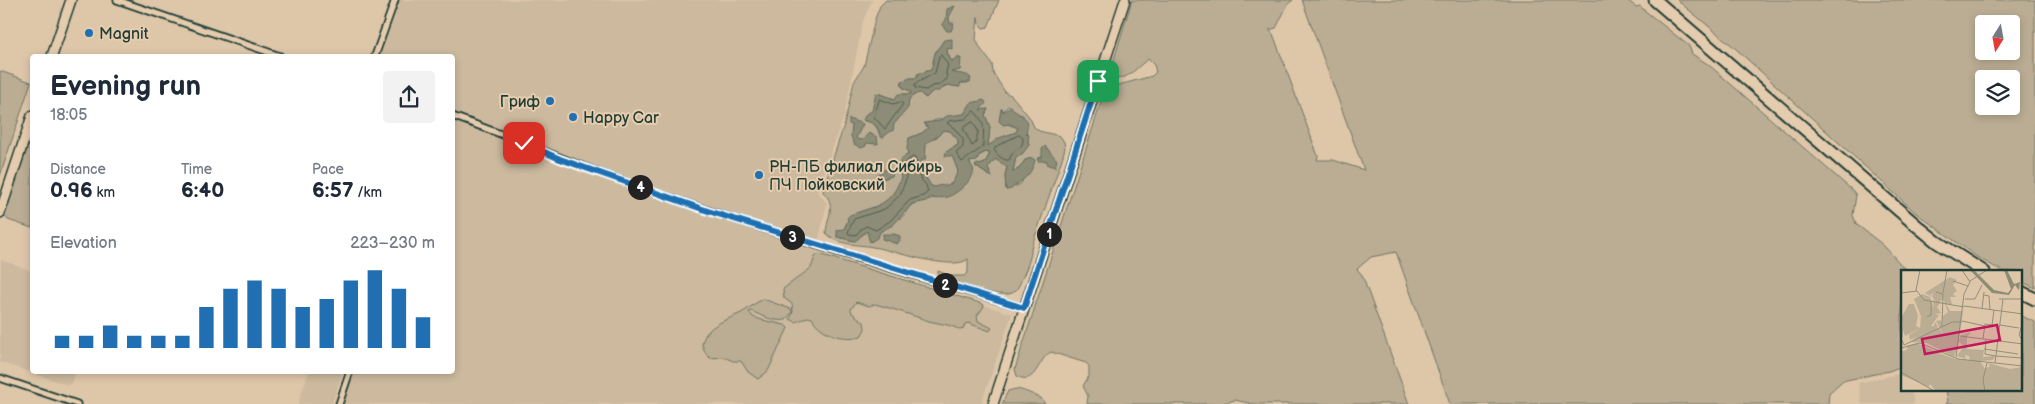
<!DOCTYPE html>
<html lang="en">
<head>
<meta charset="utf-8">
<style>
	body { margin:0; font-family:"Balsamiq Sans",sans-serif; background:#f2f2f3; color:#1f2937; height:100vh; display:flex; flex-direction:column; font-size:19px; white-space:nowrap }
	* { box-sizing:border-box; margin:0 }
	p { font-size:16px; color:#747a83 }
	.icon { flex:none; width:28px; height:28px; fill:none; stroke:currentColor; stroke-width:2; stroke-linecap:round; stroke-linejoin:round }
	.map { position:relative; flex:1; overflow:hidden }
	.sheet { position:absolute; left:30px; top:54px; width:425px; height:320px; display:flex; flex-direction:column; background:#fff; border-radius:5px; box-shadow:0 2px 8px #0003 }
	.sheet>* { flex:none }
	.needle { width:32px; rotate:191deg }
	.tools { position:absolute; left:1975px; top:15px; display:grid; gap:10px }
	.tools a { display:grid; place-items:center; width:45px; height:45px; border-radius:5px; background:#fff; box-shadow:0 2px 8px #0003; font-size:25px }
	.pin { position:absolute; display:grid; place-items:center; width:42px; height:42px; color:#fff; margin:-21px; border-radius:10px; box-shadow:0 2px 8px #0006 }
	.km { position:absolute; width:25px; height:25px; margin:-12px; border-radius:50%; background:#222; color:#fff; font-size:14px; line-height:25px; text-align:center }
	.round { display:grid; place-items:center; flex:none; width:52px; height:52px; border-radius:5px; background:#f2f2f3 }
	.overview { display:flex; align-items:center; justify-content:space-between; height:85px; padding:0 20px }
	h1 { font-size:28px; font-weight:700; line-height:38px }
	.stats { display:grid; grid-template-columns:repeat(3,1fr); gap:8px; height:85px; padding:5px 20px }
	.stats div { display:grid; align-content:center }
	.stats b { font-size:21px; font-weight:700 }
	.stats small { font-size:14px; font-weight:400 }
	.stats p { font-size:14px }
	.chart { height:140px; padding:10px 20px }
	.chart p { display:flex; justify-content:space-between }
	.chart svg { width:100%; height:90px; margin-top:5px; stroke:#1f6fb2; stroke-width:6 }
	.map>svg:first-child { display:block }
</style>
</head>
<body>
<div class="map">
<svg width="2035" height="404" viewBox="0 0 2035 404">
	<rect width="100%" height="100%" fill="#dec6a9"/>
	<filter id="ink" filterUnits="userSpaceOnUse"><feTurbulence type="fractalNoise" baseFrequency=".02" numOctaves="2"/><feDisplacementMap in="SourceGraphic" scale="10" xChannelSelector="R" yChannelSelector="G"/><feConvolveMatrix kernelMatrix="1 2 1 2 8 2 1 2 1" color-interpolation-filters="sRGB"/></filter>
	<g filter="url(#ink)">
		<path fill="#ccb99e" d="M400 0H872L863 21 844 116 817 192 827 203 816 251 1012 314 981 404H344L355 371H452V56H380Z
			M1 260 32 271V371H76L72 382 68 385 0 362Z
			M309 371H343L332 404H298Z
			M1902 373V390H1911L1914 404H1862L1858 383Z"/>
		<path fill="#bbad94" stroke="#6d7564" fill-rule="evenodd" d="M886 0H999L988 27 983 28 979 24 978 17 976 39 980 48 992 64 993 73 1005 92 1012 96 1030 118 1034 127 1039 131 1060 136 1064 142 1065 148 1061 162 1031 248C1032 255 1027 267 1024 274 1021 280 1019 288 1014 292 1001 301 953 281 938 276V271L951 276H964L968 272V259C954 272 892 250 873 247 857 244 839 246 826 233 827 217 837 205 823 192L824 186 844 125 854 82 864 66 875 19 880 6ZM944 40 948 48 947 51 951 61 959 57 960 70 951 72 968 83H960L959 87 947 85 944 88 933 91 925 98 920 93H916L909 99 907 108 884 137 880 136 877 128 872 122 864 121 872 111 878 93 895 99 902 94H911L910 91 903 88 910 78H917V74L932 70 935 53ZM985 103 979 110 988 109 985 115 990 127 988 146 1016 132 1018 128 1001 122 1002 112 1009 105 1017 114 1023 115 1029 145 1022 154 1016 157 1013 171 1019 169 1025 160 1032 158 1021 184 1006 190 1005 175 1007 167 995 159 988 168 989 176 975 166 985 163 990 153 986 152 969 161 972 167C968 176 966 184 959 190 950 198 926 198 915 203 910 205 908 209 905 214 898 221 886 226 880 232 876 237 875 240 870 242L867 231 855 241 837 237 838 230 844 229 848 220 856 213 883 204 897 191 901 177 900 161 904 156 908 155 909 138 922 133 928 128 925 125 936 120 964 114 969 106ZM1047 148 1053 158 1038 161V158L1042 157Z
			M1132 0H1293L1288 4 1276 28 1269 30 1273 34 1318 156 1317 160H1333L1364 170 1302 0H1627L1636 7 1640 6 1644 10 1689 46 1692 54 1709 65 1853 191 1856 195 1853 215 1856 224 1883 245 1904 268 1913 271 1902 272V366L1889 371 1842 381 1829 393 1828 404H1450L1396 252 1371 257 1357 269 1362 275 1409 404H1253L1235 400 1220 404H1087L1088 396 1083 386 1089 376V366L1086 363 1051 352C1038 358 1036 387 1017 376L1015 369 1103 96 1108 88 1152 76 1156 72 1154 65 1148 59C1138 66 1123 86 1109 76Z
			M1677 0H2035V288L2021 281V272L2002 271 1977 257 1916 213 1735 48ZM1984 24H2011V51H1984ZM1984 79H2011V106H1984Z
			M0 71 31 82 0 176Z
			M943 130 950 131 958 140V145L950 149 958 171C956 174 955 180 952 183 948 187 940 185 935 187L931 186 925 176 927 166 922 165 921 160 925 159 926 143 938 136Z
			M32 134V228L8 220 4 215Z
			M819 254 983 304 984 306 977 316 978 321 992 328 990 331 968 323 965 324 963 329 960 330C950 324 940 324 929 321 911 315 894 309 875 304L869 306 856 302 851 309 852 313 864 322 865 329 861 336C844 341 821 334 812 318L808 317 796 322 790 319 793 312 792 304 784 298 783 289 811 268 815 257Z
			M763 299 791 309 792 312 786 320C774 322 762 316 751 311L749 312 753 317 762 320 785 325 788 328 768 371 758 379 748 372 741 361H733L724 357 710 358 706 354 702 345C704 325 728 320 743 312 750 308 756 302 763 299Z
			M2021 316 2035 322V404H1946L1948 401 1946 390H2021Z
			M1016 389C1025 390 1033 395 1041 398L1045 404H1002L1008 391Z"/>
		<path fill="#8d8c77" stroke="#616c5c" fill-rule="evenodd" d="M955 6 949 17 950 23H954L951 31H947L942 25 946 20 947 9Z
			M952 39V49L948 48 947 53 951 61 961 58 960 70 951 72 967 75 971 78 970 82 960 83V87L947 85 939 91H933L926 98 920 93 916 94 909 99 908 108 894 124 893 131H891L882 138C879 134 880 131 877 127 872 122 868 122 863 120L866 114 872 111 876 93 895 99 898 94H911L910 91 901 86 902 81 910 78H917L918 74 931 70 935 53 944 40Z
			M984 100 986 103 980 110 988 109 985 115 990 127 988 146 999 138 1016 132 1018 128 1010 124 1003 125 999 121 1001 109 1002 108 1003 112 1011 106C1015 114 1023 114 1028 122L1026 134 1029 135 1028 141 1029 145 1022 154 1016 157 1013 171 1019 169 1025 160 1032 158 1035 160C1032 173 1026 178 1016 185 1012 188 1012 190 1006 190L1005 175 1007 167 995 159 988 168 992 177 975 166 977 164 981 165 985 163 990 153 986 152 979 155 977 161 969 162C970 164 972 166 973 168 977 178 956 194 948 197 943 198 940 197 936 199L931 197 926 201 912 204 893 225 881 231 877 238 870 242 867 231 855 241 837 237V230L844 229 848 221 847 218 850 215C876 206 891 206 901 177L899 173 901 169 900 161 904 156 908 155 907 148 909 138 922 133 928 128 924 123 939 121 947 116 964 114 971 103ZM943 130 950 131 958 140V145L946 152 945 156H952L958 171C956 174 955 180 952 183 947 187 940 184 935 187L931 186 925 176 927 166 922 165 921 160H925L926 143 938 136Z
			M849 119 863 124 856 138 857 139 862 140 869 133 877 137 878 144 866 143V146L861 148 854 144 851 136 852 125 849 124Z
			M1045 146 1057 160 1055 167 1048 165 1047 161H1038L1037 159 1042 157V149Z
			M885 169 893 174 892 176 877 181 876 176Z
			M883 234H894L900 236V240L897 244 882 239Z"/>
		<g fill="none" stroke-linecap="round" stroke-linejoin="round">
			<path stroke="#4b5d4f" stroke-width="1" d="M941 55 948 65 946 72 947 79 939 85 932 86 926 90 915 88V84L935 73 939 57Z
				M880 99 893 104 900 102 903 104 885 129 874 117Z
				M974 111C987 123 983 131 983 147L962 162 956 153 963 147V139L954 128 947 123 949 121 965 119Z
				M973 122 978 131 976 143 972 146 963 128Z
				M1019 135 1023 138C1023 147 1020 147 1013 152L1009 160C1004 161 996 155 994 149L997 146Z
				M913 157 916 159 920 178 926 185 928 192 923 196 910 200 890 221 876 230 866 226 861 229 856 235 849 234 848 232 854 219 885 209 900 195 906 179 905 163Z"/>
			<defs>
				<path id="street" d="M117 0 280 56
					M375 56 395 0
					M452 116C515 138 575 165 637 186 765 231 895 270 1024 308
					M0 378 77 404
					M339 404 350 371"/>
				<path id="secondary" d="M52 56 71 0
					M0 213 32 116
					M993 404 1125 0"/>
				<path id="highway" d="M1655 0 1916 225 1937 242 1984 272
					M2021 292 2035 299"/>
			</defs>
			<use href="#street" stroke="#1f3d34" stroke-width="9"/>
			<use href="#secondary" stroke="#1f3d34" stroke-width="12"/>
			<use href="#highway" stroke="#1f3d34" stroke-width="15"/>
			<use href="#street" stroke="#e6ccae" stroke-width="5.5"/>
			<use href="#secondary" stroke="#e6ccae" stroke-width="9"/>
			<use href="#highway" stroke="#e6ccae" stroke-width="11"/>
		</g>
	</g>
	<g fill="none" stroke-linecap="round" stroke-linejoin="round" filter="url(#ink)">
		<defs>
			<path id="route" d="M524 143 560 159 708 211 1024 308 1098 81"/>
		</defs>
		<use href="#route" stroke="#fff" stroke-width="10"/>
		<use href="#route" stroke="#1f6fb2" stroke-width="6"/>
	</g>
	<g fill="#1f6fb2" stroke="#e6ccae" stroke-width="2">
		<circle cx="89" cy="33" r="5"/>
		<circle cx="550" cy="101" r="5"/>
		<circle cx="573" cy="117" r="5"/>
		<circle cx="759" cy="175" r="5"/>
	</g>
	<g text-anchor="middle" stroke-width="4" stroke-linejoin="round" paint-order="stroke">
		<g font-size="16" fill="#1f3d34" stroke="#e6ccae" text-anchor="start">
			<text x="99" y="39">Magnit</text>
			<text x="540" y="107" text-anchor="end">Гриф</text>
			<text x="583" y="123">Happy Car</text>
			<text x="769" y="172">РН-ПБ филиал Сибирь<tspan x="769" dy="18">ПЧ Пойковский</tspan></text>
		</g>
	</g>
	<g transform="translate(1901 270)">
		<rect width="121" height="121" fill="#dec6a9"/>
		<path d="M49 7 56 10 52 15 56 21 52 24 55 27H49L51 34H45L49 41H62L58 70 60 65 70 62 66 67V79L83 80 82 87 94 86 92 90 79 91 84 99 89 96 87 93 109 99 121 97V121H35L29 114 28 117 0 105V82L7 79 5 76 16 73 40 84 54 89 69 90 68 86 64 85 65 89 56 86 63 76 58 72 53 87 26 73 10 72 15 67 9 70 8 65 20 58 4 66 2 60V67H1L0 48 8 34H13L17 46 15 56 19 58 20 46 13 29 21 24 29 27 33 38 32 29 36 34 31 26 33 22 30 25 27 22 31 27 24 23ZM42 28 47 42 40 48 42 49V56L40 50 35 51 45 70 38 58 35 59 37 57 34 52 33 56H30L38 45 34 44 40 43 36 37Z" fill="#bbad94" fill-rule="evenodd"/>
		<path d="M69 0H73L93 20 107 23 110 19 103 0H106L113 14 119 12 118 20 116 18 121 25 114 15 108 25 91 23Z" fill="#8d8c77"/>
		<path fill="none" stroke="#928f7a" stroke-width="1" d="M19 0 15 20 23 30 63 37M52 11 67 16M69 11 86 0M35 22 42 24 41 56M0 23 16 21M42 23 46 0M83 25 88 26 89 40M64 29H74L81 15M98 29H122M63 36 122 44M81 39 83 22M26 47 30 45V32M61 51 84 56M122 51 118 65 122 71M91 55 93 40M99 55 118 58M59 66 122 74M0 68 3 75 51 52H61M82 69 84 54 98 56M85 69 84 84 94 86M0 78 19 73 57 89 122 96M83 79 117 84M94 86 121 88M55 87 63 24 69 12 61 0M94 93 102 29M0 102 35 122M84 122 82 109 86 93"/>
		<path fill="#c2185b" fill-opacity="0.15" stroke="#c2185b" stroke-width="2.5" d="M96 55 99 70 24 84 21 69Z"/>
		<rect width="121" height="121" fill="none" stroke="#1f3d34" stroke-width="2.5"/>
	</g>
</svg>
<div class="tools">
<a><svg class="needle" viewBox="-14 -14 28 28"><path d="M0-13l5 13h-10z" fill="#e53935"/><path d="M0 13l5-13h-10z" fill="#747a83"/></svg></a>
<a><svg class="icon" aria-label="layers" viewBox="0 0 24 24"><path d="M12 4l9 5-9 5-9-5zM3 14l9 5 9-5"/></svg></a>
</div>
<div class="pin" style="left:1098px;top:81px;background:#1e9e55"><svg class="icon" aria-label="arrive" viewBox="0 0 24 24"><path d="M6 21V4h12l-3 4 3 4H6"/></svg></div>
<div class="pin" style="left:524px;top:143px;background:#d93025"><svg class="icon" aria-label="check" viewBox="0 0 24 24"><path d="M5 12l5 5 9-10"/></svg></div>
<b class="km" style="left:1049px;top:234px">1</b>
<b class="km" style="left:945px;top:285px">2</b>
<b class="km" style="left:792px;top:237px">3</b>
<b class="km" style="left:640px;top:187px">4</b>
<section class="sheet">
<div class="overview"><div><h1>Evening run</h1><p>18:05</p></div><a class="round"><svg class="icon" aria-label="share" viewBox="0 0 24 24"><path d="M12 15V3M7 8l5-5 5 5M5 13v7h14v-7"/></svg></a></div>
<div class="stats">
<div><p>Distance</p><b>0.96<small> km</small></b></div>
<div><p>Time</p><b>6:40</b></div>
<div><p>Pace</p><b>6:57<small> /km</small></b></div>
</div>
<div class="chart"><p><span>Elevation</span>223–230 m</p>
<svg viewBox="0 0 160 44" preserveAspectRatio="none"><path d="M5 44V38M15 44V38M25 44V33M35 44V38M45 44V38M55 44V38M65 44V24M75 44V15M85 44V11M95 44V15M105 44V24M115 44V20M125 44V11M135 44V6M145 44V15M155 44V29"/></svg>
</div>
</section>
</div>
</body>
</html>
